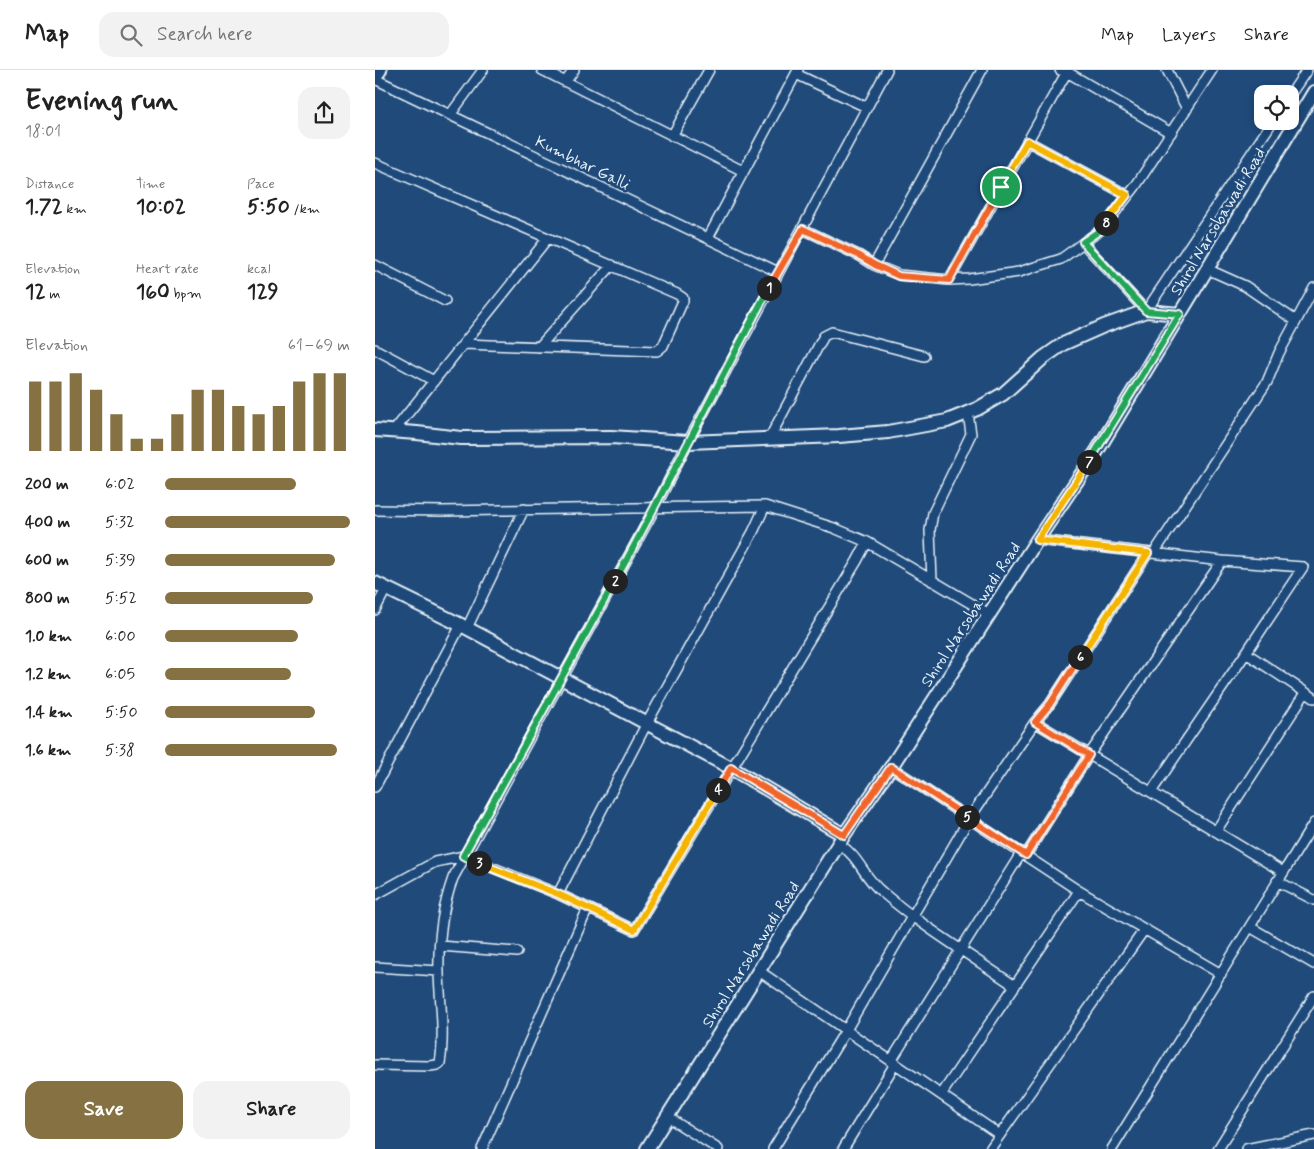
<!DOCTYPE html>
<html lang="en">
<head>
<meta charset="utf-8">
<style>
	body { margin:0; font-family:Mynerve,sans-serif; background:#f2f2f2; color:#222; height:100vh; display:flex; flex-direction:column; font-size:19px; white-space:nowrap }
	* { box-sizing:border-box; margin:0 }
	p { font-size:16px; color:#767676 }
	.icon { flex:none; width:28px; height:28px; fill:none; stroke:currentColor; stroke-width:2; stroke-linecap:round; stroke-linejoin:round }
	.map { position:relative; flex:1; overflow:hidden }
	.sheet { display:flex; flex-direction:column; background:#fff; width:375px }
	.sheet>* { flex:none }
	.controls { position:absolute; left:879px; top:15px; display:grid; gap:10px }
	.controls a { display:grid; place-items:center; width:45px; height:45px; border-radius:10px; background:#fff; box-shadow:0 2px 8px #0003; font-size:25px }
	.pin { position:absolute; display:grid; place-items:center; width:42px; height:42px; color:#fff; margin:-21px; border:2px solid #fff; border-radius:50%; box-shadow:0 1px 5px #0007 }
	.km { position:absolute; width:25px; height:25px; margin:-12px; border-radius:50%; background:#222; color:#fff; font-size:14px; line-height:25px; text-align:center }
	.round { display:grid; place-items:center; flex:none; width:52px; height:52px; border-radius:15px; background:#f2f2f2 }
	.head { display:flex; align-items:center; justify-content:space-between; height:85px; padding:0 25px }
	h1 { font-size:28px; font-weight:700; line-height:38px }
	.figures { display:grid; grid-template-columns:repeat(3,1fr); gap:8px; height:85px; padding:5px 25px }
	.figures div { display:grid; align-content:center }
	.figures b { font-size:21px; font-weight:700 }
	.figures small { font-size:14px; font-weight:400 }
	.figures p { font-size:14px }
	.chart { height:140px; padding:10px 25px }
	.chart p { display:flex; justify-content:space-between }
	.chart svg { width:100%; height:90px; margin-top:5px; stroke:#857141; stroke-width:6 }
	.action { display:flex; gap:10px; margin-top:auto; padding:10px 25px }
	.action a { flex:1; height:58px; border-radius:15px; background:#857141; color:#fff; font-size:20px; font-weight:700; line-height:58px; text-align:center }
	.action a+a { background:#f2f2f2; color:#222 }
	ul { padding:0 25px; list-style:none; font-size:16px }
	li { display:grid; grid-template-columns:80px 60px 1fr; align-items:center; height:38px }
	li i { height:12px; border-radius:6px; background:#857141 }
	header { display:flex; align-items:center; gap:30px; box-sizing:border-box; height:70px; padding:0 25px; background:#fff; border-bottom:1px solid #e0e0e0 }
	header strong { font-size:24px }
	nav { display:flex; gap:28px; margin-inline-start:auto; font-size:18px }
	.search { width:350px; height:45px; background:#f2f2f2; display:flex; align-items:center; gap:12px; box-sizing:border-box; padding:0 18px; border-radius:15px; color:#767676; font-size:19px }
	main { display:flex; flex:1; min-height:0 }
	.map>svg:first-child { display:block }
</style>
</head>
<body>
<header>
<strong>Map</strong>
<div class="search"><svg class="icon" aria-label="search" viewBox="0 0 24 24"><circle cx="10" cy="10" r="6"/><path d="M15 15l6 6"/></svg>Search here</div>
<nav><a>Map</a><a>Layers</a><a>Share</a></nav>
</header>
<main>
<section class="sheet">
<div class="head"><div><h1>Evening run</h1><p>18:01</p></div><a class="round"><svg class="icon" aria-label="share" viewBox="0 0 24 24"><path d="M12 15V3M7 8l5-5 5 5M5 13v7h14v-7"/></svg></a></div>
<div class="figures">
<div><p>Distance</p><b>1.72<small> km</small></b></div>
<div><p>Time</p><b>10:02</b></div>
<div><p>Pace</p><b>5:50<small> /km</small></b></div>
</div>
<div class="figures">
<div><p>Elevation</p><b>12<small> m</small></b></div>
<div><p>Heart rate</p><b>160<small> bpm</small></b></div>
<div><p>kcal</p><b>129</b></div>
</div>
<div class="chart"><p><span>Elevation</span>61–69 m</p>
<svg viewBox="0 0 160 44" preserveAspectRatio="none"><path d="M5 44V10M15 44V10M25 44V6M35 44V14M45 44V26M55 44V38M65 44V38M75 44V26M85 44V14M95 44V14M105 44V22M115 44V26M125 44V22M135 44V10M145 44V6M155 44V6"/></svg>
</div>
<ul>
<li><b>200 m</b>6:02<i style="width:71%"></i></li>
<li><b>400 m</b>5:32<i style="width:100%"></i></li>
<li><b>600 m</b>5:39<i style="width:92%"></i></li>
<li><b>800 m</b>5:52<i style="width:80%"></i></li>
<li><b>1.0 km</b>6:00<i style="width:72%"></i></li>
<li><b>1.2 km</b>6:05<i style="width:68%"></i></li>
<li><b>1.4 km</b>5:50<i style="width:81%"></i></li>
<li><b>1.6 km</b>5:38<i style="width:93%"></i></li>
</ul>
<div class="action"><a>Save</a><a>Share</a></div>
</section>
<div class="map">
<svg width="939" height="1079" viewBox="0 0 939 1079">
	<rect width="100%" height="100%" fill="#1f4a7a"/>
	<filter id="ink" filterUnits="userSpaceOnUse"><feTurbulence type="fractalNoise" baseFrequency=".02" numOctaves="2"/><feDisplacementMap in="SourceGraphic" scale="10" xChannelSelector="R" yChannelSelector="G"/><feConvolveMatrix kernelMatrix="1 2 1 2 8 2 1 2 1" color-interpolation-filters="sRGB"/></filter>
	<g filter="url(#ink)">
		<g fill="none" stroke-linecap="round" stroke-linejoin="round">
			<defs>
				<path id="street" d="M167 0 368 101
					M685 0 692 2 796 63
					M792 0 812 39
					M421 4 491 37
					M0 9 403 202
					M191 11 199 0
					M915 25 932 0
					M75 45 108 0
					M297 66 334 0
					M652 71 752 125
					M0 93 302 224 308 228V231L288 276 282 281 89 274
					M428 159 485 186 499 195 524 205 574 210 594 209 644 202 686 189 727 159 760 117 837 0
					M333 168 423 0
					M708 173 771 241 898 51
					M0 195 70 231
					M499 195 607 0
					M832 199 870 216 921 251
					M574 210 693 0
					M164 277 237 195
					M0 279 59 311
					M18 362 173 168
					M394 369 445 273 449 266 457 262 549 286
					M0 440 68 441 390 436 459 458 492 472 614 544
					M779 483 892 312 904 283 939 218
					M557 511 555 460 558 443 596 364 593 343
					M0 540 11 519
					M92 558 149 439
					M871 583 939 628
					M660 652 908 802
					M516 697 704 821 846 904
					M0 717 86 555
					M776 722 871 583 928 497 847 491
					M841 761 930 623
					M464 774C485 787 488 807 507 822 548 857 595 885 640 916
					M651 785 714 685 847 491 662 470
					M902 811 939 830
					M183 824 272 653 378 462 390 436
					M0 825 60 792 89 786 183 824 259 860 482 491 492 472
					M875 857 939 894
					M65 876 142 882
					M0 897 64 901
					M384 901 625 1065
					M516 991 647 782
					M0 995 55 996 62 995 65 993C70 964 65 933 64 903 63 871 67 839 78 808L280 438 313 372 512 0
					M566 1025 704 821
					M291 1046 343 1079
					M107 1079 213 838
					M398 1079 471 960 594 749 660 652 675 634 773 483
					M468 1079 520 994
					M615 1079 769 860
					M737 1079 939 753
					M843 1079 939 926
					M871 1079 939 1065"/>
				<path id="secondary" d="M0 7 5 0
					M0 360 42 363 86 368 236 367 313 372 464 366 513 362 572 351 602 339 628 324 668 288 688 274 729 256 771 241 805 244
					M0 513 86 555 356 698 469 765
					M272 1079 469 765 516 697 662 470 722 381 939 22"/>
			</defs>
			<use href="#street" stroke="#e8f1f8" stroke-width="12"/>
			<use href="#secondary" stroke="#e8f1f8" stroke-width="16"/>
			<use href="#street" stroke="#1f4a7a" stroke-width="9"/>
			<use href="#secondary" stroke="#1f4a7a" stroke-width="12"/>
		</g>
	</g>
	<g fill="none" stroke-linecap="round" stroke-linejoin="round" filter="url(#ink)">
		<defs>
			<path id="split-1" d="M394 218 428 159 485 186 500 195 524 206 574 210 626 117"/>
			<path id="split-2" d="M240 511C293 414 342 316 394 218"/>
			<path id="split-3" d="M104 793 88 786 240 511"/>
			<path id="split-4" d="M104 793 183 824 259 860 343 720"/>
			<path id="split-5" d="M343 720 356 698 469 765 516 697 592 747"/>
			<path id="split-6" d="M592 747 651 785 714 685 660 652 675 634 705 587"/>
			<path id="split-7" d="M705 587 773 483 662 470 714 392"/>
			<path id="split-8" d="M714 392 805 244 771 241 708 172 727 159 731 153"/>
			<path id="split-9" d="M626 117 652 71 752 125 731 153"/>
		</defs>
		<use href="#split-1" stroke="#fff" stroke-width="10"/>
		<use href="#split-2" stroke="#fff" stroke-width="10"/>
		<use href="#split-3" stroke="#fff" stroke-width="10"/>
		<use href="#split-4" stroke="#fff" stroke-width="10"/>
		<use href="#split-5" stroke="#fff" stroke-width="10"/>
		<use href="#split-6" stroke="#fff" stroke-width="10"/>
		<use href="#split-7" stroke="#fff" stroke-width="10"/>
		<use href="#split-8" stroke="#fff" stroke-width="10"/>
		<use href="#split-9" stroke="#fff" stroke-width="10"/>
		<use href="#split-1" stroke="#f0652b" stroke-width="6"/>
		<use href="#split-2" stroke="#22a559" stroke-width="6"/>
		<use href="#split-3" stroke="#22a559" stroke-width="6"/>
		<use href="#split-4" stroke="#f5b400" stroke-width="6"/>
		<use href="#split-5" stroke="#f0652b" stroke-width="6"/>
		<use href="#split-6" stroke="#f0652b" stroke-width="6"/>
		<use href="#split-7" stroke="#f5b400" stroke-width="6"/>
		<use href="#split-8" stroke="#22a559" stroke-width="6"/>
		<use href="#split-9" stroke="#f5b400" stroke-width="6"/>
	</g>
	<g text-anchor="middle" stroke-width="5" stroke-linejoin="round" paint-order="stroke">
		<g font-size="16" fill="#e8f1f8" stroke="#1f4a7a">
			<text transform="translate(208 92) rotate(26)" y="6">Kumbhar Galli</text>
			<text transform="translate(842 151) rotate(-59)" y="6">Shirol Narsobawadi Road</text>
			<text transform="translate(595 544) rotate(-57)" y="6">Shirol Narsobawadi Road</text>
			<text transform="translate(375 884) rotate(-58)" y="6">Shirol Narsobawadi Road</text>
		</g>
	</g>
</svg>
<div class="controls">
<a><svg class="icon" aria-label="locate" viewBox="0 0 24 24"><circle cx="12" cy="12" r="6"/><path d="M12 2v4M12 18v4M2 12h4M18 12h4"/></svg></a>
</div>
<div class="pin" style="left:626px;top:117px;background:#1e9e55"><svg class="icon" aria-label="arrive" viewBox="0 0 24 24"><path d="M6 21V4h12l-3 4 3 4H6"/></svg></div>
<b class="km" style="left:394px;top:218px">1</b>
<b class="km" style="left:240px;top:511px">2</b>
<b class="km" style="left:104px;top:793px">3</b>
<b class="km" style="left:343px;top:720px">4</b>
<b class="km" style="left:592px;top:747px">5</b>
<b class="km" style="left:705px;top:587px">6</b>
<b class="km" style="left:714px;top:392px">7</b>
<b class="km" style="left:731px;top:153px">8</b>
</div>
</main>
</body>
</html>
